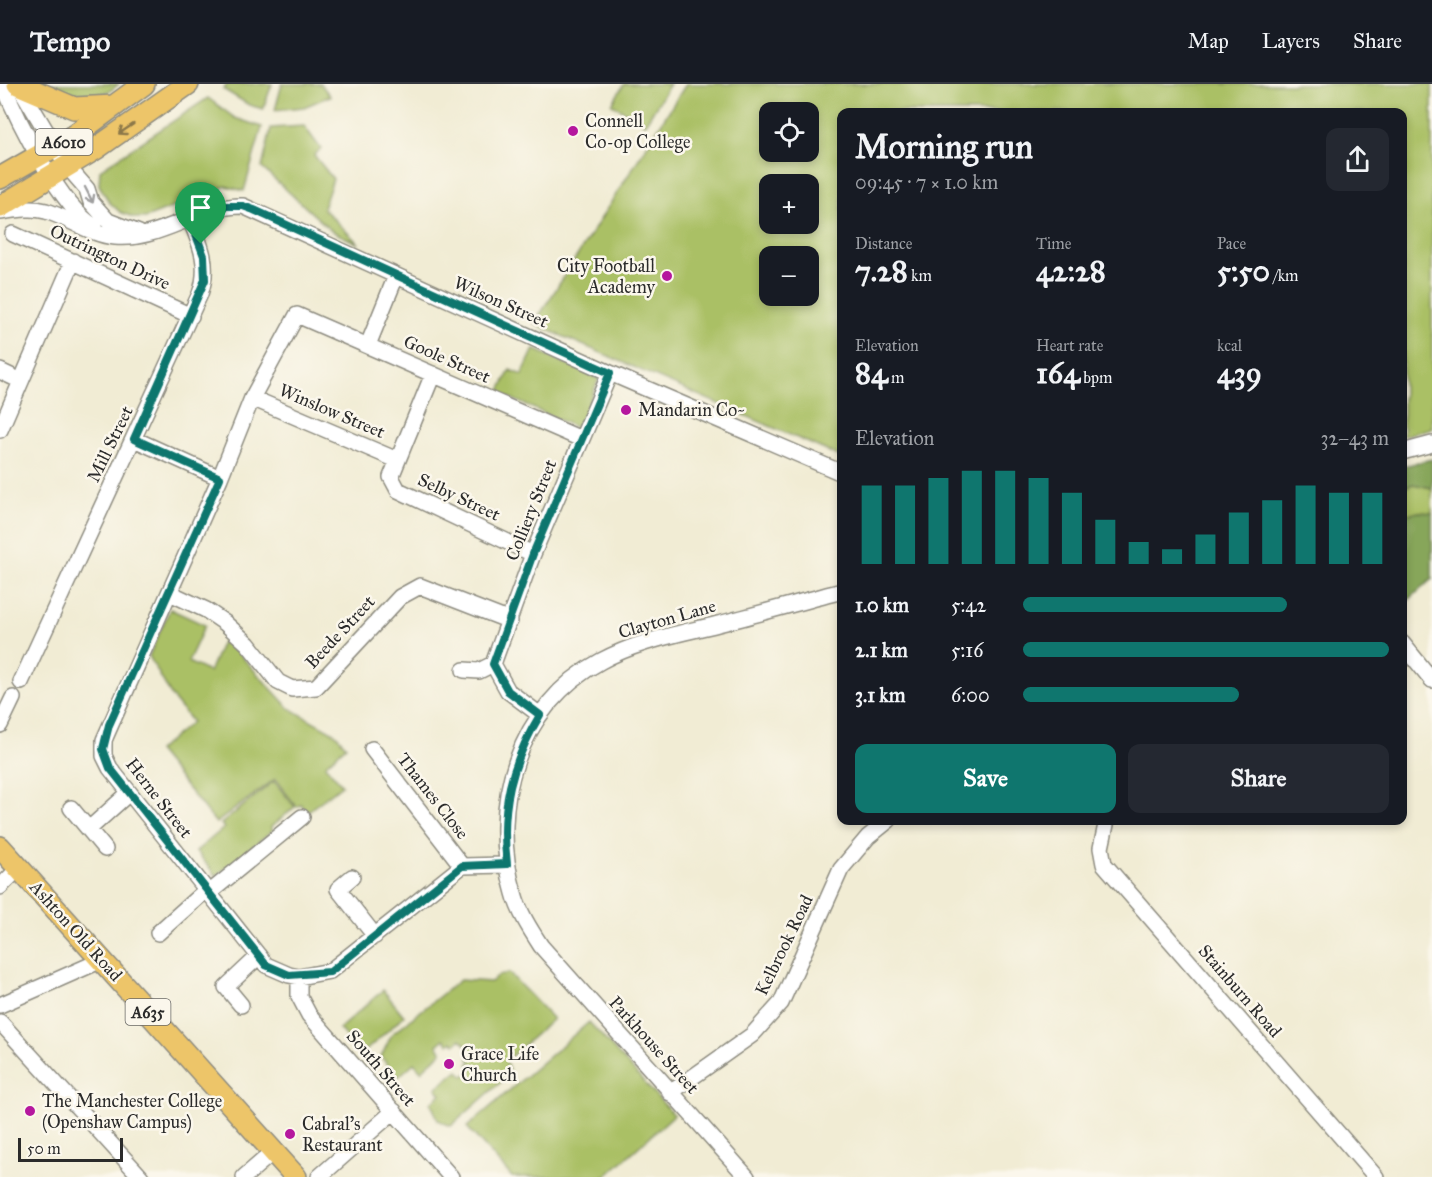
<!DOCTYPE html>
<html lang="en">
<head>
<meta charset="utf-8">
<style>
	body { margin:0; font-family:"IM FELL Great Primer",serif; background:#242831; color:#f1f3f6; height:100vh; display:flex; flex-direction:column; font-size:22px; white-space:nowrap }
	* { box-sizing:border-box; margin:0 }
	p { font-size:20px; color:#9ea1a6 }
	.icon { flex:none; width:33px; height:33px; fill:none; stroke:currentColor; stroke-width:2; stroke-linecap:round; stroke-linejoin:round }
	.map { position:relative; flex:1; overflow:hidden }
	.drawer { position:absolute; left:837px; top:24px; width:570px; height:717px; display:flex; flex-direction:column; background:#171b24; border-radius:12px; box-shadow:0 3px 9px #0003 }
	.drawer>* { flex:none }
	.buttons { position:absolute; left:759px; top:18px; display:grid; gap:12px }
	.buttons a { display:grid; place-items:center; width:60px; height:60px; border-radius:12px; background:#171b24; box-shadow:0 3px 9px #0003; font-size:30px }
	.scale { position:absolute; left:18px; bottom:15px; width:105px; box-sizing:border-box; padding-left:6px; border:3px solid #2b2b2b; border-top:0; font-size:16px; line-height:21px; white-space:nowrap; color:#2b2b2b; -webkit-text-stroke:4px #fbf7ec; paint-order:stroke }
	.pin { position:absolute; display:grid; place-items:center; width:51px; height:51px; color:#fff; margin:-62px -26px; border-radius:50% 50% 50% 0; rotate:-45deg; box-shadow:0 0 6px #0007 }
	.pin .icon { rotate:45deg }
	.round { display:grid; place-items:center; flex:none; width:63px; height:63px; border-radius:12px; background:#242831 }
	.head { display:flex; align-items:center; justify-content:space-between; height:102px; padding:0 18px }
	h1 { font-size:33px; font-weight:700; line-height:45px }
	.figures { display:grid; grid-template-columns:repeat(3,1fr); gap:9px; height:102px; padding:6px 18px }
	.figures div { display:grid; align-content:center }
	.figures b { font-size:30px; font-weight:700 }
	.figures small { font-size:16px; font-weight:400 }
	.figures p { font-size:16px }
	.chart { height:168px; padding:12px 18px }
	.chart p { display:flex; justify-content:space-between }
	.chart svg { width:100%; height:108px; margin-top:6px; stroke:#0f766e; stroke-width:6 }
	.primary-button { display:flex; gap:12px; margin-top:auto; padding:12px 18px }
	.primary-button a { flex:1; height:69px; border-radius:12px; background:#0f766e; color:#fff; font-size:24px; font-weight:700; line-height:69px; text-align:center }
	.primary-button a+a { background:#242831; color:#f1f3f6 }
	ul { padding:0 18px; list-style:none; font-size:20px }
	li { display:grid; grid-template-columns:96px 72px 1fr; align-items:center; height:45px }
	li i { height:15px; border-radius:8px; background:#0f766e }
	header { display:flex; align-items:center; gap:36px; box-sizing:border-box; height:84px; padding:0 30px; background:#171b24; border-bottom:2px solid #363941 }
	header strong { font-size:28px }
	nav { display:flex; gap:33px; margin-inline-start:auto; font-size:21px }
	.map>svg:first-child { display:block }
</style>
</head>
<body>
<header>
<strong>Tempo</strong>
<nav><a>Map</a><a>Layers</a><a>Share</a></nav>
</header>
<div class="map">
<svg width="1432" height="1093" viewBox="0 0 1432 1093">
	<rect width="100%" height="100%" fill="#fbf7ec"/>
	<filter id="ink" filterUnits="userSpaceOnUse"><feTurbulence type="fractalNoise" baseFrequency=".0167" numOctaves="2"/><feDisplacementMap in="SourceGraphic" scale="12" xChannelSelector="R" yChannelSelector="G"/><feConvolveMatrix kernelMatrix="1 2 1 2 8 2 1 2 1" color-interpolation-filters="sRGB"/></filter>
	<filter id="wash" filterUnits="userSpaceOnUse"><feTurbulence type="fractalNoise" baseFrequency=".008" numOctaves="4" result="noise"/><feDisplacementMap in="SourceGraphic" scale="24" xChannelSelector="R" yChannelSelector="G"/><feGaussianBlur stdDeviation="1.35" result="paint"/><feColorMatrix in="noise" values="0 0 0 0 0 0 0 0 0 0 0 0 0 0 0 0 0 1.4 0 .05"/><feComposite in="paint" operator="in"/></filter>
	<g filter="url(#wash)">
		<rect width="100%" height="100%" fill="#f1ecd4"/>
		<path fill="#aac065" stroke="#6a7648" stroke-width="1.5" fill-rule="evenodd" d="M52 0H119C101 18 73 13 52 0Z
			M228 0H272L263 25 249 21 223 5Z
			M282 0H321L330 12 304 23 275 26Z
			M624 0H670L645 40 612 20Z
			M686 0H1432V344L1403 352 1402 28H842L841 373 534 240ZM770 28H808V68H770ZM770 100H808V140H770ZM770 172H808V212H770Z
			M208 14 235 34 262 43 244 107 226 102 146 134H135L120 128 109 118 99 101 100 86Z
			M304 42 321 65 314 71 333 95 323 124 359 160 332 147 262 84 271 44Z
			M534 265 599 295 577 344 499 309 510 286 522 291Z
			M1413 400 1432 404V429L1419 428 1403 431 1402 404Z
			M170 525 205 541 188 578 209 588 222 558 227 557 289 624 336 650 346 662 325 681 342 701 307 728 301 720 297 723 275 695 216 739 157 667 192 638 172 613 149 572Z
			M274 697 295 723 271 743 273 746 216 792 196 767 224 744 221 740Z
			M509 889 553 935 506 977 510 990 451 1042 438 1036 431 1019 441 1010 436 1004 458 986 464 992 472 985 468 980 472 978 468 974 473 969 461 955 455 960 452 957 449 960 444 955 437 961 442 968 421 987 414 979 398 993 381 973 392 950 460 896 491 898 499 891Z
			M383 906 404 932 362 970 339 945Z
			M589 938 674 1031 605 1093H512L467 1043Z"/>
		<path fill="#87a65a" stroke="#596842" stroke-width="1.5" d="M1432 375V404L1413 400 1403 404V382Z
			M1419 428 1432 429V495L1403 521V431Z"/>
	</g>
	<g filter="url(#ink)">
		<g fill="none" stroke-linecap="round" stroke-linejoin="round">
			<defs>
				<path id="minor" d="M3 0C17 35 61 124 94 142
					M18 0 67 82 87 105 91 118 108 137 139 149
					M0 128C15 126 31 123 46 127 69 134 91 151 115 153 161 157 199 121 243 122L610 289 842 389
					M13 150 191 232
					M368 261 396 192
					M0 287 21 297
					M433 290 391 393 398 406 533 470
					M252 314 397 376
					M0 346 73 177
					M134 355 220 394
					M1402 368 1432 360
					M170 509 206 526 225 539 248 560 278 598 292 605 316 603 400 513 420 502 510 537
					M1402 559 1432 596
					M464 586 479 587 493 580
					M21 598 200 210C210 182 201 161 190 135
					M540 631 508 607 493 580 533 470 610 289
					M0 641 13 614
					M372 665 462 782
					M71 724 105 765
					M1107 736 1101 764 1104 780 1376 1093
					M89 745 129 709
					M507 781 462 782 330 887 299 893 289 891 266 881 110 684 104 672V656L220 394 252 314 297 231 581 355
					M352 793 338 805 375 852
					M0 803 19 784
					M209 809 302 733
					M158 849 206 806
					M299 893V912L309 931 451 1093
					M0 921 102 876
					M241 921 226 903 259 872
					M0 938 141 1093
					M670 1009 752 951 781 919 841 785 868 753 889 736
					M244 1093 273 1068
					M319 1093 394 1027
					M747 1093 541 862C530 845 519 828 514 809 488 722 518 621 601 577 637 557 679 550 718 540 759 530 800 518 842 507"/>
				<path id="highway" d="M18 0 74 24 114 22
					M0 94 73 52 144 0
					M0 123 97 64 188 0
					M0 763 296 1093"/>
			</defs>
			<use href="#minor" stroke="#8e8c80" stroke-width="18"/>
			<use href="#highway" stroke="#8e8c80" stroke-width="24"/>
			<use href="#minor" stroke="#fff" stroke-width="15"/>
			<use href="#highway" stroke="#edc569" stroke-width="21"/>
		</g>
		<defs><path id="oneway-shaft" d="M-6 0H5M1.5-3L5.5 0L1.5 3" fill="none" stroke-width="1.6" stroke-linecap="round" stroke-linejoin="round" transform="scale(1.5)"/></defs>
		<use stroke="#8c784a" href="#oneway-shaft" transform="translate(126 45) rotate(146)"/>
		<use stroke="#a0a0a0" href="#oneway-shaft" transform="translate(89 111) rotate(63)"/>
	</g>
	<g fill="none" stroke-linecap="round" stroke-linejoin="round" filter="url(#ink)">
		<defs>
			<path id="route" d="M224 122H243L254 126 610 289 533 470 493 580 508 607 540 631C511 679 500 725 507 780L462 782 330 888 289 891 266 881 110 684 103 665 109 641 220 394 134 355 205 196 204 172 190 135Z"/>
		</defs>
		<use href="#route" stroke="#fff" stroke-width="12"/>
		<use href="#route" stroke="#0f766e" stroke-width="8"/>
	</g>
	<g fill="#b5179e" stroke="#fbf7ec" stroke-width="2">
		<circle cx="573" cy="47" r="6"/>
		<circle cx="667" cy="192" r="6"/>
		<circle cx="626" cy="326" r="6"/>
		<circle cx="449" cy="980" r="6"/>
		<circle cx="30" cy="1027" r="6"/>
		<circle cx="290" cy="1050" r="6"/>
	</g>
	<g text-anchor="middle" stroke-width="5" stroke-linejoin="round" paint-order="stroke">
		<g fill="#fbf7ec" stroke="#696865" stroke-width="1.5">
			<rect x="35.5" y="45" width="57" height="26" rx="4.5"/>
			<rect x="125.5" y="915" width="45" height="26" rx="4.5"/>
		</g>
		<g font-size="16" font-weight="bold" fill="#2b2b2b">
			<text x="64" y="64">A6010</text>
			<text x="148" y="934">A635</text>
		</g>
		<g font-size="18" fill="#2b2b2b" stroke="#fbf7ec" text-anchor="start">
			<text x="585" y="43">Connell<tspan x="585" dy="21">Co-op College</tspan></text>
			<text x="655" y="188" text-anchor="end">City Football<tspan x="655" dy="21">Academy</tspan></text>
			<text x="638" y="332">Mandarin Co~</text>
			<text x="461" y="976">Grace Life<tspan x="461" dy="21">Church</tspan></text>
			<text x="42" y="1023">The Manchester College<tspan x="42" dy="21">(Openshaw Campus)</tspan></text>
			<text x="302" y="1046">Cabral's<tspan x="302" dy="21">Restaurant</tspan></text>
		</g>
		<g font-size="18" fill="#2b2b2b" stroke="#fbf7ec">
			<text transform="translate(110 173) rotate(25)" y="6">Outrington Drive</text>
			<text transform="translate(501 218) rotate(24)" y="6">Wilson Street</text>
			<text transform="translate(447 275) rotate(24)" y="6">Goole Street</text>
			<text transform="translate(332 327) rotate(23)" y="6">Winslow Street</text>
			<text transform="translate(110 360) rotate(-64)" y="6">Mill Street</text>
			<text transform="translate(459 413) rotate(25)" y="6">Selby Street</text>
			<text transform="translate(531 426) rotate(-68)" y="6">Colliery Street</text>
			<text transform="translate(667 535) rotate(-16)" y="6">Clayton Lane</text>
			<text transform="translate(340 548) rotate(-47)" y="6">Beede Street</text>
			<text transform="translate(433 712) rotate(52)" y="6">Thames Close</text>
			<text transform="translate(159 714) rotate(52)" y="6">Herne Street</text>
			<text transform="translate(76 847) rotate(48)" y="6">Ashton Old Road</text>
			<text transform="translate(784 861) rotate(-64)" y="6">Kelbrook Road</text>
			<text transform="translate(1240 907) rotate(49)" y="6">Stainburn Road</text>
			<text transform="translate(654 961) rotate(48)" y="6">Parkhouse Street</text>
			<text transform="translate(381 984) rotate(49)" y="6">South Street</text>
		</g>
	</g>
</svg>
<div class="buttons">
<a><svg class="icon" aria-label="locate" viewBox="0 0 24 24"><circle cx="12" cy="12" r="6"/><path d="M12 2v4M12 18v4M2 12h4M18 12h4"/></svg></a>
<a>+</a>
<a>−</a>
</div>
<div class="scale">50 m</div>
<div class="pin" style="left:201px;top:160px;background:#1e9e55"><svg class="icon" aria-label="arrive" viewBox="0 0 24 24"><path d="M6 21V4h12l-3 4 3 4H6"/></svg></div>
<section class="drawer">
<div class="head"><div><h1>Morning run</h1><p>09:45 · 7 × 1.0 km</p></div><a class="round"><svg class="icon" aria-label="share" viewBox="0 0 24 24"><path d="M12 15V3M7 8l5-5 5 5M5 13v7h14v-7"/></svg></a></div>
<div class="figures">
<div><p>Distance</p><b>7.28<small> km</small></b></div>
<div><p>Time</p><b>42:28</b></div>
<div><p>Pace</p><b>5:50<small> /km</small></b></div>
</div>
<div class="figures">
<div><p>Elevation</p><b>84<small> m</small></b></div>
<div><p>Heart rate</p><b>164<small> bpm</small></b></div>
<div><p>kcal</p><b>439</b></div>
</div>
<div class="chart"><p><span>Elevation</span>32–43 m</p>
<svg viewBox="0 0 160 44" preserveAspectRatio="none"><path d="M5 44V12M15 44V12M25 44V9M35 44V6M45 44V6M55 44V9M65 44V15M75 44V26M85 44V35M95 44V38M105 44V32M115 44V23M125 44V18M135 44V12M145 44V15M155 44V15"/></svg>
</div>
<ul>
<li><b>1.0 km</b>5:42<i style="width:72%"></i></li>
<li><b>2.1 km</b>5:16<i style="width:100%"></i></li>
<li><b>3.1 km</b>6:00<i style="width:59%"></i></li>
</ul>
<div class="primary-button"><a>Save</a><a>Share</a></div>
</section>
</div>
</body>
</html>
